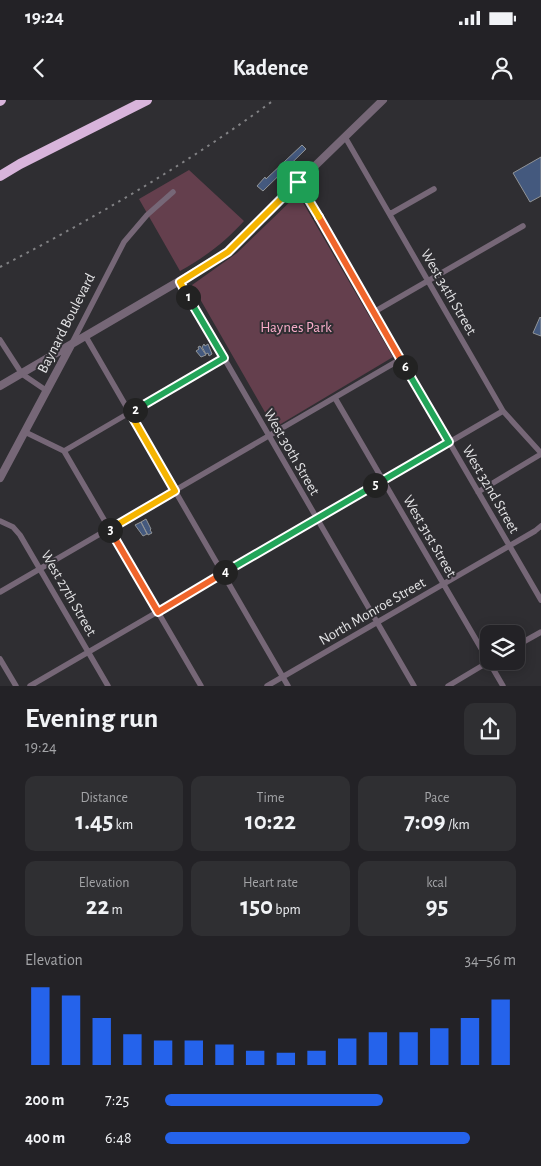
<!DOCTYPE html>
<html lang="en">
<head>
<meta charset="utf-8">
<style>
	body { margin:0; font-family:"Alegreya Sans",sans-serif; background:#2f2f32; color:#f1f3f6; height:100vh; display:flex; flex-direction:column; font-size:19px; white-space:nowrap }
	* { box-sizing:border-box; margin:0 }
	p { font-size:16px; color:#a3a4a7 }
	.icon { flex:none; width:28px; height:28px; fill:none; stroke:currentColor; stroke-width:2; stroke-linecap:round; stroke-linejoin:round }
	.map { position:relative; height:586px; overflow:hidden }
	.drawer { display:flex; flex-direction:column; background:#232226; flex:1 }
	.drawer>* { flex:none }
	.buttons { position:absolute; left:480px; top:525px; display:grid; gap:10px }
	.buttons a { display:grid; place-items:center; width:45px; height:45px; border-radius:10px; background:#232226; box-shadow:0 2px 12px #0003,0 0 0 1px #403f43; font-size:25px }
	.pin { position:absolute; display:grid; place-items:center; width:42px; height:42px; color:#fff; margin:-21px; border-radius:10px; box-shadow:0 2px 8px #0006 }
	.km { position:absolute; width:25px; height:25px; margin:-12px; border-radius:50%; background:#222; color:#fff; font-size:14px; line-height:25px; text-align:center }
	.round { display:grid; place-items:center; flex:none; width:52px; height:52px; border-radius:10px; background:#2f2f32 }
	.overview { display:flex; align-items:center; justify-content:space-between; height:85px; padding:0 25px }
	h1 { font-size:28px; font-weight:700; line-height:38px }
	.stats { display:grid; grid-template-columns:repeat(3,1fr); gap:8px; height:85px; padding:5px 25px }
	.stats div { display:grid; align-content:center; border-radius:10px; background:#2f2f32; text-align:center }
	.stats b { font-size:25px; font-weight:700 }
	.stats small { font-size:14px; font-weight:400 }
	.stats p { font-size:14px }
	.chart { height:140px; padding:10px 25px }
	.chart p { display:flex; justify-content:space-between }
	.chart svg { width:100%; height:90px; margin-top:5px; stroke:#2563eb; stroke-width:6 }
	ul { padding:0 25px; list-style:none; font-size:16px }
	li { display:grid; grid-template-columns:80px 60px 1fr; align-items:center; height:38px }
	li i { height:12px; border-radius:6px; background:#2563eb }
	.status { display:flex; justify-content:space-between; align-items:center; height:35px; padding:0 25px; background:#232226; direction:ltr }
	.status svg { height:14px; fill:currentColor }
	header { display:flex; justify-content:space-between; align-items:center; height:65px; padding:0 25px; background:#232226; font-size:22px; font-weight:700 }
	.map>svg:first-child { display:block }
</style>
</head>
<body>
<div class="status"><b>19:24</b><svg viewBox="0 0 49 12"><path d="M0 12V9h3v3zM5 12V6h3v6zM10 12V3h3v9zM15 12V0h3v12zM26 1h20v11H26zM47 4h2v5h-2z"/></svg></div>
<header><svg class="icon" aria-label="back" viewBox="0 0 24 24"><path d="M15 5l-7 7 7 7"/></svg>Kadence<svg class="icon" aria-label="person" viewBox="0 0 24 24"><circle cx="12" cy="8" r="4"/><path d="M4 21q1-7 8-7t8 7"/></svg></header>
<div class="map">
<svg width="541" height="586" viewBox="0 0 541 586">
	<rect width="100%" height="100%" fill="#2f2e32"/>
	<path fill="#643f4d" d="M189 70 244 121C225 142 205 157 180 171L139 99Z
		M298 94 393 257 274 328 192 185 237 153Z"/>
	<path fill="#44597e" stroke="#919497" d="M302 45 306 49 263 91 257 86 265 77 266 79Z
		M541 57V96L530 102 513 73Z
		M540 217 541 218V236L533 233Z
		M204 244 205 246 208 244 212 254 209 256 208 253 206 254 202 247Z
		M200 246 206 255 201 257 196 251 199 249 198 247Z
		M146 419 151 429 150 430 152 433 148 435 141 422Z
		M141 422 147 434 143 436 135 425Z"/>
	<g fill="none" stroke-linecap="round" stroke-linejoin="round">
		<path stroke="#766777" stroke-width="5.5" d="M345 37 503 311 541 353
			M298 82 541 500
			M390 114 434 89
			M180 182 414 586
			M374 212 523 126
			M86 237 288 586
			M0 240 22 274 47 291
			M71 245 124 142 147 115 173 92
			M335 298 503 586
			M25 332 64 351 201 586
			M64 351 223 258
			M478 392 541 354
			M0 421 13 427 20 435 108 586
			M0 492 401 259
			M516 546 541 532
			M0 559 16 586
			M30 586 503 311
			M267 586 535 431 541 426
			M448 586 490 561"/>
		<path stroke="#766777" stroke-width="8" d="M0 286 222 156 383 0
			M0 378 71 245"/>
		<path stroke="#d8b4db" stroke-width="10" d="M0 1 1 0
			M0 76 20 64 147 0"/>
		<path stroke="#828285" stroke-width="2" stroke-dasharray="2.5 5" stroke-linecap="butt" d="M0 167C95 118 188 63 274 0"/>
	</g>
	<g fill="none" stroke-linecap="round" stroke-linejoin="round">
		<defs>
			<path id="split-1" d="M188 197 180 182 228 152 298 82"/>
			<path id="split-2" d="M135 310 224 258 188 197"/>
			<path id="split-3" d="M110 430V429L175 391 130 313 135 310"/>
			<path id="split-4" d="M110 430 158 512 225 472"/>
			<path id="split-5" d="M225 472 375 385"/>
			<path id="split-6" d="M375 385 449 342 405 267"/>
			<path id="split-7" d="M319 117 405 267"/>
			<path id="split-8" d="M298 82 319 117"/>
		</defs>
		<use href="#split-1" stroke="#fff" stroke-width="10"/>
		<use href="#split-2" stroke="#fff" stroke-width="10"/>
		<use href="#split-3" stroke="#fff" stroke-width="10"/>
		<use href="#split-4" stroke="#fff" stroke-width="10"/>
		<use href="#split-5" stroke="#fff" stroke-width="10"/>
		<use href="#split-6" stroke="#fff" stroke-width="10"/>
		<use href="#split-7" stroke="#fff" stroke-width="10"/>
		<use href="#split-8" stroke="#fff" stroke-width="10"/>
		<use href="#split-1" stroke="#f5b400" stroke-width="6"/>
		<use href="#split-2" stroke="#22a559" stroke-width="6"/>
		<use href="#split-3" stroke="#f5b400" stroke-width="6"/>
		<use href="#split-4" stroke="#f0652b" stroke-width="6"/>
		<use href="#split-5" stroke="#22a559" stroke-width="6"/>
		<use href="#split-6" stroke="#22a559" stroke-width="6"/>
		<use href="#split-7" stroke="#f0652b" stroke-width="6"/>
		<use href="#split-8" stroke="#f5b400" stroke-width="6"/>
	</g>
	<g text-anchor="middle" stroke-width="4" stroke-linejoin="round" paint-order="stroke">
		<g font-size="15" fill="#e4e4e6" stroke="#2f2e32">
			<text transform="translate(449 192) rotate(60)" y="5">West 34th Street</text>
			<text transform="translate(66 223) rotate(-63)" y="5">Baynard Boulevard</text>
			<text transform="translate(292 352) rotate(60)" y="5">West 30th Street</text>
			<text transform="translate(491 389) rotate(60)" y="5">West 32nd Street</text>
			<text transform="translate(430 436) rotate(60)" y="5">West 31st Street</text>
			<text transform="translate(69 493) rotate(60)" y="5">West 27th Street</text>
			<text transform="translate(372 511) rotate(-30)" y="5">North Monroe Street</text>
		</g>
		<g font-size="15" fill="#f9adca" stroke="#2f2e32">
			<text x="296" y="232">Haynes Park</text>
		</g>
	</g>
</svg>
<div class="buttons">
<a><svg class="icon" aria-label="layers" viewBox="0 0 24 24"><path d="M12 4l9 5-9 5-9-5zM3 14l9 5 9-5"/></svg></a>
</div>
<div class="pin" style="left:298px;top:82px;background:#1e9e55"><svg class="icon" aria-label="arrive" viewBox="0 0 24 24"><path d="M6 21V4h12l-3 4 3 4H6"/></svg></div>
<b class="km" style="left:188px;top:197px">1</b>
<b class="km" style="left:135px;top:310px">2</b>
<b class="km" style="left:110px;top:430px">3</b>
<b class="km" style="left:225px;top:472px">4</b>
<b class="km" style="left:375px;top:385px">5</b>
<b class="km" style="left:405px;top:267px">6</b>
</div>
<section class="drawer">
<div class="overview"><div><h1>Evening run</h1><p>19:24</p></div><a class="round"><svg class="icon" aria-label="share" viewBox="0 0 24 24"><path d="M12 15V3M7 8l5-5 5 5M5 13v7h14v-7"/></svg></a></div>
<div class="stats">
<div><p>Distance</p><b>1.45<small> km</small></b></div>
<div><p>Time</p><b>10:22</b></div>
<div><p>Pace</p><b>7:09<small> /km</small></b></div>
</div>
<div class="stats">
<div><p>Elevation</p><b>22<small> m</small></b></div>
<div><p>Heart rate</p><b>150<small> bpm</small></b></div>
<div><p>kcal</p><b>95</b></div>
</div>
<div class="chart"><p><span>Elevation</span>34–56 m</p>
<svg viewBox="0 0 160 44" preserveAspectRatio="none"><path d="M5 44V6M15 44V10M25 44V21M35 44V29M45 44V32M55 44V32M65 44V34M75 44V37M85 44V38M95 44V37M105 44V31M115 44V28M125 44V28M135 44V26M145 44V21M155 44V12"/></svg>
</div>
<ul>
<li><b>200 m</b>7:25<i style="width:62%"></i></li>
<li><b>400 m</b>6:48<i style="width:87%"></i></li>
</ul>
</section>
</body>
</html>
